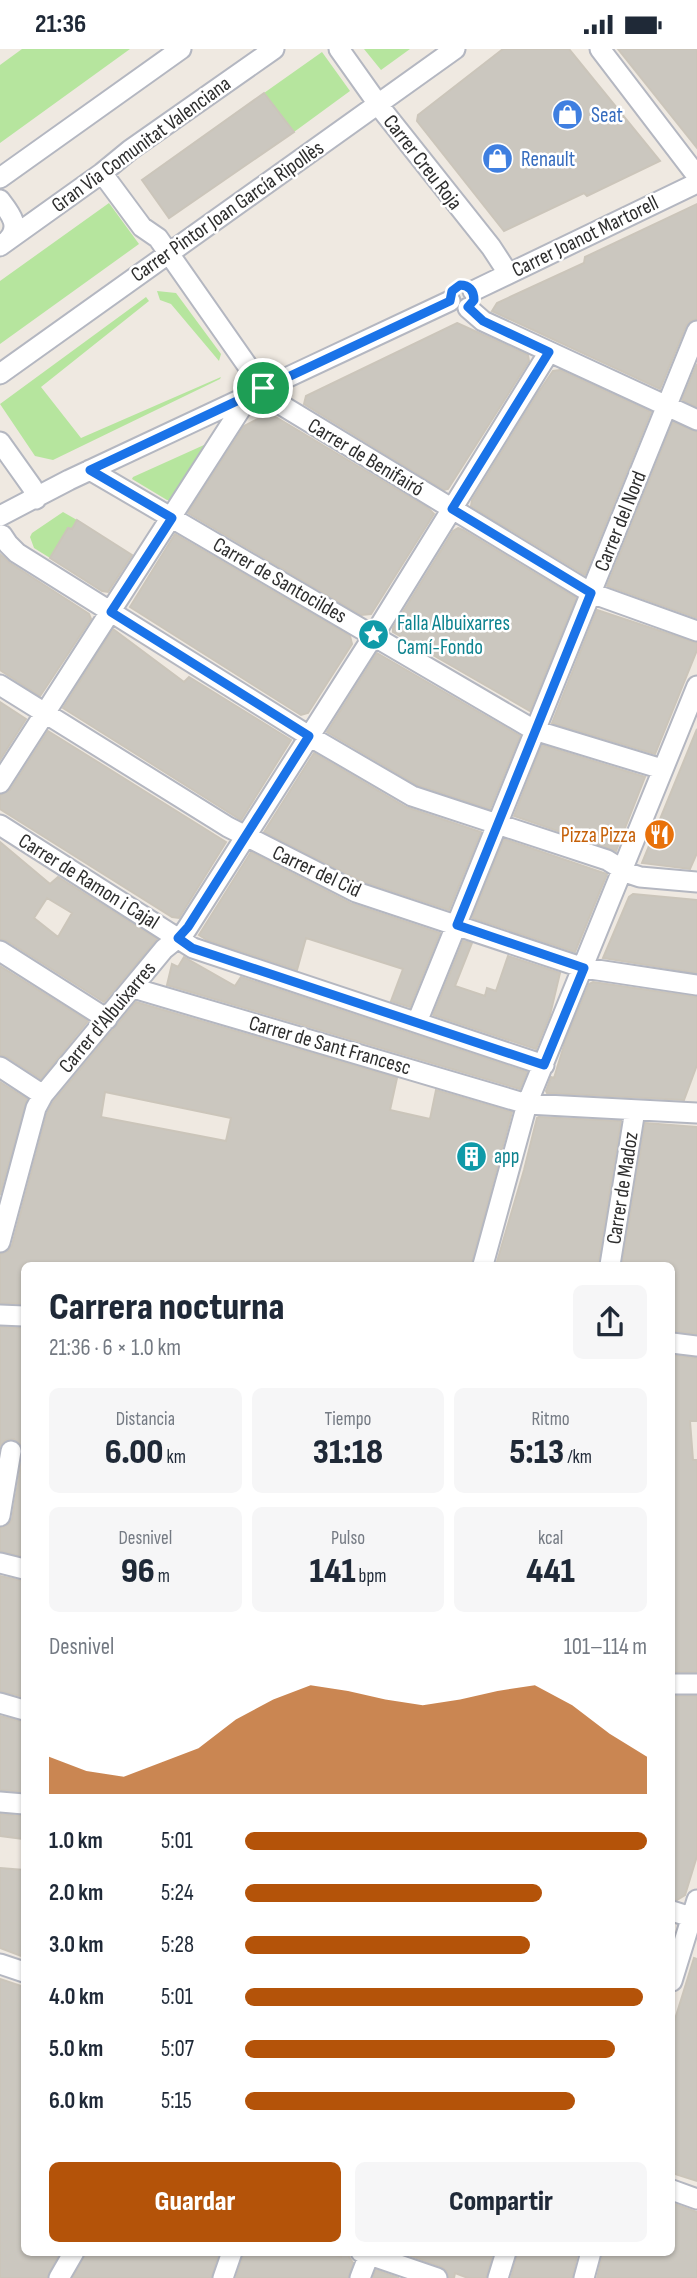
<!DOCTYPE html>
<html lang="es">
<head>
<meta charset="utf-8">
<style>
	body { margin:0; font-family:"Sofia Sans Condensed",sans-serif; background:#f6f6f7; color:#1f2937; height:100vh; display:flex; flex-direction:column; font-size:26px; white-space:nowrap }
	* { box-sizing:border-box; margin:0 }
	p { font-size:23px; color:#747a83 }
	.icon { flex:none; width:38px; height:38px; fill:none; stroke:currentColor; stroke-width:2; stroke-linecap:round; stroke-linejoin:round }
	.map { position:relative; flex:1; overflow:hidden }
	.side { position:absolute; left:21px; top:1213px; width:654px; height:994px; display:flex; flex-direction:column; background:#fff; border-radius:10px; box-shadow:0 2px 5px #0004 }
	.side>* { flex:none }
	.pin { position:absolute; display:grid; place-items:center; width:60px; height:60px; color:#fff; margin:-30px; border:4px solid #fff; border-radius:50%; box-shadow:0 2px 7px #0007 }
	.round { display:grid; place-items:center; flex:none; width:74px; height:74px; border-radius:10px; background:#f6f6f7 }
	.summary { display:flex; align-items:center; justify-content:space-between; height:119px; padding:0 28px }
	h1 { font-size:38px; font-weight:800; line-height:52px }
	.figures { display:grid; grid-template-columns:repeat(3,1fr); gap:10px; height:119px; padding:7px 28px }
	.figures div { display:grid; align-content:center; border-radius:10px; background:#f6f6f7; text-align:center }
	.figures b { font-size:35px; font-weight:800 }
	.figures small { font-size:19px; font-weight:400 }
	.figures p { font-size:19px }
	.chart { height:196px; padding:14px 28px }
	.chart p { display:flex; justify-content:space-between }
	.chart svg { width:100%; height:126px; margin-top:7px; fill:#b45309; opacity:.7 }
	.cta { display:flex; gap:14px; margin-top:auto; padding:14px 28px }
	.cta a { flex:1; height:80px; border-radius:10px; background:#b45309; color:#fff; font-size:28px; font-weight:800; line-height:80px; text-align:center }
	.cta a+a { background:#f6f6f7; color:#1f2937 }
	ul { padding:0 28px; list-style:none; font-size:23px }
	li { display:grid; grid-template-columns:112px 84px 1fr; align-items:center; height:52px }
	li i { height:18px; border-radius:9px; background:#b45309 }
	.status { display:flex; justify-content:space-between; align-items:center; height:49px; padding:0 35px; background:#fff; direction:ltr }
	.status svg { height:19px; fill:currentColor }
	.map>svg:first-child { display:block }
</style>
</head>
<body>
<div class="status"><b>21:36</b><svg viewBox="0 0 49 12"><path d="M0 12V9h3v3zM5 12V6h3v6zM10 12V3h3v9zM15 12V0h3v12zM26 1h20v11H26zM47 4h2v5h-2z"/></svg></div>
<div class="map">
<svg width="697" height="2229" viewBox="0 0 697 2229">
	<rect width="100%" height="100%" fill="#efe9e1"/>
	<path fill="#b6e59e" d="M22 0H130L0 94V16Z
		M364 0H410L381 21Z
		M322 3 350 42 294 83 264 44Z
		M109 154 139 195 0 295V232Z
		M157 242 176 244 221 305 219 312 171 255 160 251Z
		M146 248 149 252 41 338 81 389 221 328 220 330 53 411 35 407 0 355Z
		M204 396 206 398 171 451H167L132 430 133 428Z
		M63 463 77 471 72 480 68 479 50 509 34 499 30 488 32 484Z"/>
	<path fill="#cbc7bf" stroke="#cbc5ba" stroke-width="2" fill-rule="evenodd" d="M503 0H569L660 112 587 147 584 144 504 182 417 72 418 66Z
		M618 0H697V99Z
		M264 44 294 83 169 169 142 131Z
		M697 155V270L690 272 686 277 660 340 492 262 497 254 584 214 585 208Z
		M457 274 528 306 529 312 448 440 444 441 304 355 306 347Z
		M697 315V358L682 351Z
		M560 321 651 363 585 526 471 457 472 451 538 344 553 322Z
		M269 364 428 459 434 465 371 565 361 566 188 464 244 377Z
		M673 373 697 383V569L607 537Z
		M77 471 132 506 108 543 102 542 50 509 68 479 72 480Z
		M458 479 463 481 576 549 530 662 393 583V579L453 482Z
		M175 485 350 587 352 595 308 664 301 666 130 558Z
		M0 505 10 514 89 565 91 570 40 647 0 621Z
		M597 561 697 594V601L655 705 552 674Z
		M113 580 184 633 189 628 291 691 241 771 63 659Z
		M377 604 520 687 490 760 417 736 327 683Z
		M0 653 26 670 0 711Z
		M697 680V804L690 820 642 814Z
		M48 682 226 793 179 869 172 868 0 760V746L10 741Z
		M542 696 645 728 616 802 514 767Z
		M314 704 406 758 481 783 449 861 361 832 264 783Z
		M504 790 607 825 575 903 472 869Z
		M0 793 50 835 58 828 157 890 104 953 7 892 0 890ZM47 849 72 864 58 888 34 869Z
		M251 803 350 854 440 884 410 958 391 952 403 920 306 889 297 921 207 891 199 886Z
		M633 845 697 851V924L603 909 629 848Z
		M463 892 472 894 455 937 485 947 487 939 496 942 508 907 560 924 550 966 536 1000 433 966Z
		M184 908 235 937 241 928 527 1023 520 1040 167 936 172 915 178 918Z
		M0 917 88 972 41 1030 7 1008 0 1006Z
		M593 933 697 948V1016L684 1051 547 1044 546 1042 551 1028 554 1029 565 993 589 935Z
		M136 953 397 1029 390 1061 430 1070 436 1041 512 1063 471 1216H24V1255L0 1254V1205L8 1202 12 1196 47 1064 53 1053ZM105 1043 231 1069 226 1092 101 1068Z
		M0 1033 27 1050 0 1146Z
		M539 1068 621 1072 598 1216H496L524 1121 537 1069Z
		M645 1074 697 1078V1285L672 1282V1216H622Z
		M0 1278 24 1279V1508L0 1502V1479L9 1475 12 1470 23 1403 22 1397 14 1390 6 1391 0 1397Z
		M672 1306 697 1309V1372H690L693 1411H697V1623H672Z
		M0 1527 24 1532V1648L0 1642Z
		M672 1647H697V1807L685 1846 677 1851 672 1850Z
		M0 1667 24 1673V1743L0 1741Z
		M0 1765 24 1767V1790L0 1787Z
		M0 1819 24 1821V1908L0 1899Z
		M694 1909 697 1910V2132L672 2124V1980Z
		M0 1930 24 1938V2203H60L47 2229H0Z
		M672 2154 697 2163V2229H597L603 2203H672Z
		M86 2203H219L211 2229H73Z
		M244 2203H325L341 2208V2203H346L353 2214 348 2229H236Z
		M400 2203H493L486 2229H468L455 2224 454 2229H449L447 2222 442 2218Z
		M518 2203H578L572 2229H511Z
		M376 2221 399 2229H373Z"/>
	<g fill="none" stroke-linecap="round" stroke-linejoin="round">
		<defs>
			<path id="street" d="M339 0 383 62 491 198 508 224
				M600 0 697 127
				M102 124 142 178 158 189 263 339 283 357 591 544 697 582
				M0 129 181 0
				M0 151C10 164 22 178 7 192
				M0 197 102 124 130 101 274 0
				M473 242 697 134
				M468 259 483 272 697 371
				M0 325 455 0
				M0 393 32 438 36 450
				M90 421 534 681 662 720
				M0 467 69 431 450 252
				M2 486 8 495 17 504 309 687 412 747 607 811 628 824 640 828 697 833
				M0 636 228 778 356 843 584 919 697 936
				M0 734 249 347
				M0 776 193 899 544 1016
				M0 902 107 970
				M133 939 527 1055 697 1064
				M417 973 697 282
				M0 1018 43 1046
				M0 1193 36 1059 43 1046 164 900 184 884 188 878 374 586 549 303
				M483 1216 527 1055 697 637
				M610 1216 635 1061
				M0 1266 24 1267
				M672 1294 697 1297
				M0 1467 11 1402
				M0 1514 24 1520
				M672 1635H697
				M0 1654 24 1661
				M0 1753 24 1755
				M672 1862 697 1870
				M0 1915 24 1923
				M672 1932 697 1851
				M672 2141 697 2150
				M361 2203 437 2229
				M59 2229 74 2203
				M223 2229 232 2203
				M360 2229 370 2203
				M498 2229 506 2203
				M584 2229 591 2203"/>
		</defs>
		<use href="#street" stroke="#b4b7c1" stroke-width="23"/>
		<use href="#street" stroke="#fff" stroke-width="19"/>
	</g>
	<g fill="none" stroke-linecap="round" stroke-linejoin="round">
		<defs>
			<path id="route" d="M460 236C469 236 474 241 474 251L468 258 483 272 549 303 452 460 591 544 457 876 584 919 544 1016 192 899 178 889 188 878 309 687 111 563 172 469 90 421 450 252 452 242Z"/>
		</defs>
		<use href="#route" stroke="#fff" stroke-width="14"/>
		<use href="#route" stroke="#1a73e8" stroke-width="9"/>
	</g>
	<defs>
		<symbol id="shop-disc" viewBox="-11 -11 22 22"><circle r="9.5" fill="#3f7fe0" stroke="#fff"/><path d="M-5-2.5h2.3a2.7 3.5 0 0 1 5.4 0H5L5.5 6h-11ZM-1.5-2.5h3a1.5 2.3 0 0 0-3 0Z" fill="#fff"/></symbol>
		<symbol id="sight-disc" viewBox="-11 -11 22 22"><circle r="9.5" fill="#0f9aa8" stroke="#fff"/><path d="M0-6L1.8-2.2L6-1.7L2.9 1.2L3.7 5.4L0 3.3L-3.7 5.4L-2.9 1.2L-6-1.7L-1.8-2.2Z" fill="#fff"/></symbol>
		<symbol id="restaurant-disc" viewBox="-11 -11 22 22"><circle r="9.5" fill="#e8710a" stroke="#fff"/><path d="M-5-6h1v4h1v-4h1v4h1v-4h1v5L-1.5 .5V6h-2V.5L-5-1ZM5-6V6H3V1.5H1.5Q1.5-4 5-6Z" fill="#fff"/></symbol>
		<symbol id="building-disc" viewBox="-11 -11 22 22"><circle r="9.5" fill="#0f9aa8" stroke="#fff"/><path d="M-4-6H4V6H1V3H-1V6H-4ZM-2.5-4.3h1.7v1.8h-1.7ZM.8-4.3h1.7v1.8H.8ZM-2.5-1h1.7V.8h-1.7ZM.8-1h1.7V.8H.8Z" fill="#fff"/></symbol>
	</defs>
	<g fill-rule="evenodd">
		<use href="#shop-disc" x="550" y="48" width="35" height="35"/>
		<use href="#shop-disc" x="480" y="92" width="35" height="35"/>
		<use href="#sight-disc" x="356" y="568" width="35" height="35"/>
		<use href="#restaurant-disc" x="642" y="768" width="35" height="35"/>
		<use href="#building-disc" x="454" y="1090" width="35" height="35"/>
	</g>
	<g text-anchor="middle" stroke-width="5" stroke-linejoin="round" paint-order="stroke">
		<g font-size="21" fill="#366cbe" stroke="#fff" text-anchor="start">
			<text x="591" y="73">Seat</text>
			<text x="521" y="117">Renault</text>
		</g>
		<g font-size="21" fill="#2e2e2e" stroke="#fff">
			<text transform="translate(141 95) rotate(-36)" y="7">Gran Via Comunitat Valenciana</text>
			<text transform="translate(423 113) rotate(52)" y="7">Carrer Creu Roja</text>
			<text transform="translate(227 162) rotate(-35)" y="7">Carrer Pintor Joan García Ripollès</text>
			<text transform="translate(585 187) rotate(-26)" y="7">Carrer Joanot Martorell</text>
			<text transform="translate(366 408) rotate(31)" y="7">Carrer de Benifairó</text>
			<text transform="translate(620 472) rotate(-68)" y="7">Carrer del Nord</text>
			<text transform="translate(280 531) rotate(30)" y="7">Carrer de Santocildes</text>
			<text transform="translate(317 822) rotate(25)" y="7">Carrer del Cid</text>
			<text transform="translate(89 832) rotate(32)" y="7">Carrer de Ramon i Cajal</text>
			<text transform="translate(107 968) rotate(-50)" y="7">Carrer d'Albuixarres</text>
			<text transform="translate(330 996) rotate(16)" y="7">Carrer de Sant Francesc</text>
			<text transform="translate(622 1139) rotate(-81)" y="7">Carrer de Madoz</text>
		</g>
		<g font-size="21" fill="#0d838f" stroke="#fff" text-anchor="start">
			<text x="397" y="581">Falla Albuixarres<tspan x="397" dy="24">Camí-Fondo</tspan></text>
			<text x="494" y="1114">app</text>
		</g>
		<g font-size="21" fill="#c56008" stroke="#fff" text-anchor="end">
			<text x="636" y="793">Pizza Pizza</text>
		</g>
	</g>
</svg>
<div class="pin" style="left:263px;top:339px;background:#1e9e55"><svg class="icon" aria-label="arrive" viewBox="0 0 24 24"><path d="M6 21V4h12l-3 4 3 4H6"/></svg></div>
<section class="side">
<div class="summary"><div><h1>Carrera nocturna</h1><p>21:36 · 6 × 1.0 km</p></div><a class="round"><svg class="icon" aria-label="share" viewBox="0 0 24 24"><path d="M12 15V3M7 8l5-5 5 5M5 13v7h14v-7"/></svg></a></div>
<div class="figures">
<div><p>Distancia</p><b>6.00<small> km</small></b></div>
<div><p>Tiempo</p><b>31:18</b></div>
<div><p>Ritmo</p><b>5:13<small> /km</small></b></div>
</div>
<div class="figures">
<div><p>Desnivel</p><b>96<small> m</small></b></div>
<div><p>Pulso</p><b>141<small> bpm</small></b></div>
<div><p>kcal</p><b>441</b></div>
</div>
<div class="chart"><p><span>Desnivel</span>101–114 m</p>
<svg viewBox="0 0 160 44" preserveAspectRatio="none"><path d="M0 44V31L10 36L20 38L30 33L40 28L50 18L60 11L70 6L80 8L90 11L100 13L110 11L120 8L130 6L140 13L150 23L160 31V44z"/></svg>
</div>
<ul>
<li><b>1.0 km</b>5:01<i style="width:100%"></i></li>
<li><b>2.0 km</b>5:24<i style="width:74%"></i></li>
<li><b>3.0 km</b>5:28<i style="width:71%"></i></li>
<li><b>4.0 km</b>5:01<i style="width:99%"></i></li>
<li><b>5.0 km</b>5:07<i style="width:92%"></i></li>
<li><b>6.0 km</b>5:15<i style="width:82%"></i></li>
</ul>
<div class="cta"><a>Guardar</a><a>Compartir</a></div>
</section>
</div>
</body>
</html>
